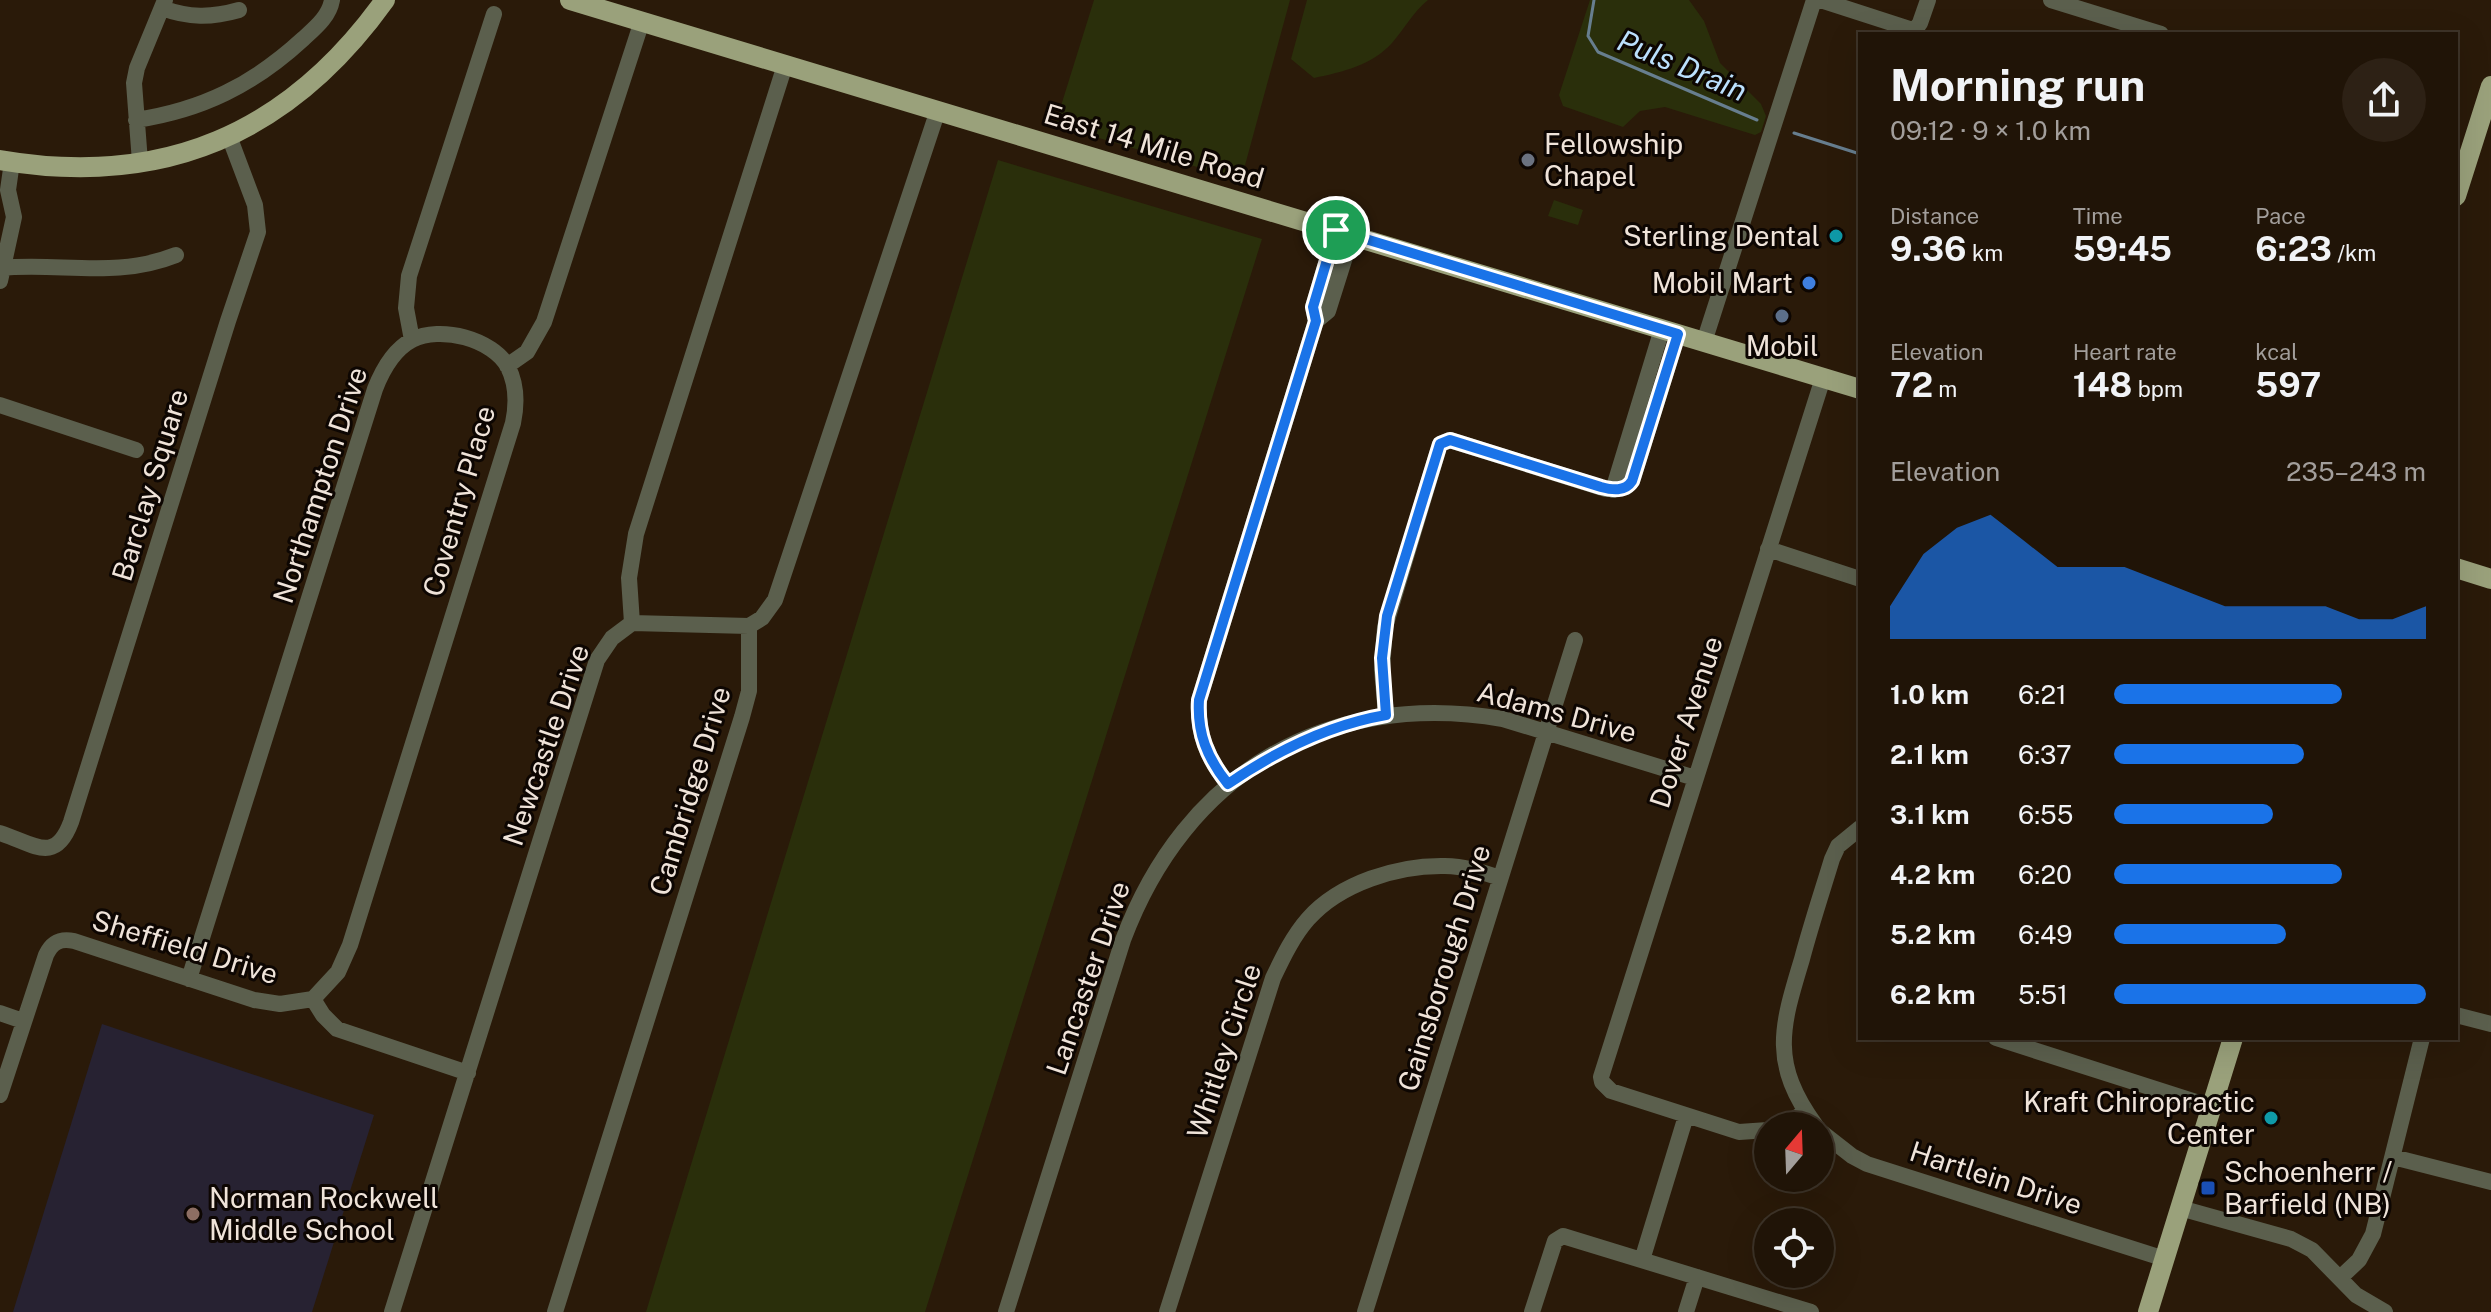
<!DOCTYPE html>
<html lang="en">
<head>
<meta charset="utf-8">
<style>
	body { margin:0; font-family:"Public Sans",sans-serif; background:#2d2115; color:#f1f3f6; height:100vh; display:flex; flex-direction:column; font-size:30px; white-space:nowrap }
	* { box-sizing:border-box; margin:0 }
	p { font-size:26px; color:#a29e9b }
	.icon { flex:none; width:44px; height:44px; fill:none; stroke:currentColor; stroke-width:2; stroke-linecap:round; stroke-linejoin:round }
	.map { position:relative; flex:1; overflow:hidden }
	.sheet { position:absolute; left:1858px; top:32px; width:600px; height:1008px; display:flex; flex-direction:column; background:#201407; border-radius:0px; box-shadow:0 8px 32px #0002,0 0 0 2px #3d3328 }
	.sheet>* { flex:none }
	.needle { width:52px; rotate:19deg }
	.fabs { position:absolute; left:1754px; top:1112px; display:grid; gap:16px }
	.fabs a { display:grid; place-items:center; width:80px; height:80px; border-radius:50%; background:#201407; box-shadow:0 8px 32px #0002,0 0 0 2px #3d3328; font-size:40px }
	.pin { position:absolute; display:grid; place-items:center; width:68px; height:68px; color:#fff; margin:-34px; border:4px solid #fff; border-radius:50%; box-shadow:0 2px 8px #0007 }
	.round { display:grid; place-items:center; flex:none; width:84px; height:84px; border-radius:42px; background:#2d2115 }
	.headline { display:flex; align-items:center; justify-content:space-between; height:136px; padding:0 32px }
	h1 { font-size:44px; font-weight:700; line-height:60px }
	.metrics { display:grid; grid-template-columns:repeat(3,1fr); gap:12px; height:136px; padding:8px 32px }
	.metrics div { display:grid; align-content:center }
	.metrics b { font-size:34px; font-weight:700 }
	.metrics small { font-size:22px; font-weight:400 }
	.metrics p { font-size:22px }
	.chart { height:224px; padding:16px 32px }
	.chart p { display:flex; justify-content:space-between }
	.chart svg { width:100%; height:144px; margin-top:8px; fill:#1a73e8; opacity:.7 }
	ul { padding:0 32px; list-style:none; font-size:26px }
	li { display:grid; grid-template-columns:128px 96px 1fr; align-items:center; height:60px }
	li i { height:20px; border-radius:10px; background:#1a73e8 }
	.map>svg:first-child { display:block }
</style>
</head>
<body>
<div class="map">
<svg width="2491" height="1312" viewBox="0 0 2491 1312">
	<rect width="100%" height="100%" fill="#2a1a09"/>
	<path fill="#272232" d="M102 1024 374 1115 312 1312H13Z"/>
	<path fill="#2a2f0b" d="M1094 0H1290L1241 180 1055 125Z
		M1307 0H1428C1413 12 1405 28 1392 43 1372 65 1343 72 1314 78L1291 59Z
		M1590 0H1689L1704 21 1720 63 1761 104 1766 116 1761 132 1755 135 1665 107 1640 111 1623 127 1563 106 1559 95Z
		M998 160 1262 239 925 1312H646Z
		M1554 200 1583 210 1578 225 1548 216Z"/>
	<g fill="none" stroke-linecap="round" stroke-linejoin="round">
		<path stroke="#677e8f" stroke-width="3" d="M1594 0 1588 36 1598 52 1757 120
			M1794 133 1860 154"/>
		<path stroke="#5b5f4d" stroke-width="16" d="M1820 0 1913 30
			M2051 0 2161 34
			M162 8C189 18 211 18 239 10
			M1912 34 1920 23 1928 0
			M136 120C202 110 253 85 303 39 315 28 329 17 332 0
			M140 162 134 83 137 68 165 0
			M1336 230 1313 307 1316 321 1328 311 1352 235
			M0 268C60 262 116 279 176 255
			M0 281 14 217 8 190 12 162
			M412 340 406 308 409 276 494 14
			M1704 342 1814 0
			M507 366 527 352 544 322 642 21
			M0 405 136 450
			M1613 490 1662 329
			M1768 549 1860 579
			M632 623 629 578 636 534 785 65
			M632 623 749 626
			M749 626 762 618 775 600 938 110
			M1386 715 1382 670 1385 627 1440 444 1450 440 1606 489 1626 487 1632 481 1678 334
			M1228 784C1207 758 1197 733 1199 700L1316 321
			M0 833C34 844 55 865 71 822L228 321 258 232 255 205 229 136
			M189 979 375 389C382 371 393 350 412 340 440 325 493 339 508 367 517 385 517 404 513 423L350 945 338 972 313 999
			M0 1013 23 1021
			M2456 1015 2491 1024
			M1996 1038 2212 1107
			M0 1095 46 955C52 942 60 938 74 941L254 1000 280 1004 313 999 323 1015 337 1029 468 1073
			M1781 1126 1806 1112
			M1816 1126C1770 1063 1781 1028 1802 959 1811 925 1822 892 1832 859L1838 846 1860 828
			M1768 1130 1739 1132 1611 1091 1602 1082 1601 1077 1823 378
			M1820 1131 1852 1156 1867 1164 2165 1259
			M2393 1157 2491 1182
			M2180 1208 2291 1239 2312 1250 2356 1295 2385 1312
			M1642 1260 1686 1116
			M2341 1277 2359 1260 2373 1234 2422 1038
			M392 1312 597 660 612 638 632 623
			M555 1312 742 717 749 691V626
			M1006 1312 1123 940C1185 774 1326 689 1503 719L1695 778
			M1167 1312 1273 978C1283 957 1293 936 1308 919 1340 883 1398 865 1445 866 1464 866 1482 872 1500 878
			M1365 1312 1575 640
			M1532 1312 1555 1241 1563 1236 1811 1312
			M1686 1312 1697 1277"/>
		<path stroke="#9aa17b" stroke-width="20" d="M570 0 1860 389
			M0 160C163 188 289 134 385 0
			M2456 196 2491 86
			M2456 568 2491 579
			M2148 1312 2233 1038"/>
	</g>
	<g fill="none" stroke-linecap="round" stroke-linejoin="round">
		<defs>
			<path id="route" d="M1336 230 1678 334 1632 481C1625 492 1612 490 1601 487L1450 440 1440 444 1387 616 1382 658 1386 715C1328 725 1276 751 1228 784 1207 758 1197 733 1199 700L1316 321 1313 307Z"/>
		</defs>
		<use href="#route" stroke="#fff" stroke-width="16"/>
		<use href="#route" stroke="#1a73e8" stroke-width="10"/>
	</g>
	<circle fill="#6b7280" stroke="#0d0602" stroke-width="3" cx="1528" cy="160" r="8"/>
	<g fill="#0f9aa8" stroke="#0d0602" stroke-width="3">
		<circle cx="1836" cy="236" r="8"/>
		<circle cx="2271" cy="1118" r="8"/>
	</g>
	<circle fill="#3f7fe0" stroke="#0d0602" stroke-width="3" cx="1809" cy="283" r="8"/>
	<circle fill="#5c6f8a" stroke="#0d0602" stroke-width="3" cx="1782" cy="316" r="8"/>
	<rect fill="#1a4fb4" stroke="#0d0602" stroke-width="3" x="2200" y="1180" width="16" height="16" rx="4"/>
	<circle fill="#8d6e63" stroke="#0d0602" stroke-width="3" cx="193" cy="1214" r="8"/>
	<g text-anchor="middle" stroke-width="6" stroke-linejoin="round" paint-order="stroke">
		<g font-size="28" fill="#efe3d9" stroke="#0d0602" text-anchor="start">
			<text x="1544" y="154">Fellowship<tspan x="1544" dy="32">Chapel</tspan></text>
			<text x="1820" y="246" text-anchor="end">Sterling Dental</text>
			<text x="1793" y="293" text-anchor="end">Mobil Mart</text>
			<text x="1782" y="356" text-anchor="middle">Mobil</text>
			<text x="2255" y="1112" text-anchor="end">Kraft Chiropractic<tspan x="2255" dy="32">Center</tspan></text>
			<text x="2224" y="1182">Schoenherr /<tspan x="2224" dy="32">Barfield (NB)</tspan></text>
			<text x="209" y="1208">Norman Rockwell<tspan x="209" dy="32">Middle School</tspan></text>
		</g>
		<g font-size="28" fill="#efe3d9" stroke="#0d0602">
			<text transform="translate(1154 146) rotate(17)" y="10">East 14 Mile Road</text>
			<text transform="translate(150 485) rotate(-73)" y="10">Barclay Square</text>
			<text transform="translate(320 485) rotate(-72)" y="10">Northampton Drive</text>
			<text transform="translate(459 501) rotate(-74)" y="10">Coventry Place</text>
			<text transform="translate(1557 712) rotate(15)" y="10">Adams Drive</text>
			<text transform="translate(1686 722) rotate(-72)" y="10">Dover Avenue</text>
			<text transform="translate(546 745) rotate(-71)" y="10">Newcastle Drive</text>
			<text transform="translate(690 791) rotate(-73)" y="10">Cambridge Drive</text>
			<text transform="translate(185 947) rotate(17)" y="10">Sheffield Drive</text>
			<text transform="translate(1444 968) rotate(-73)" y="10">Gainsborough Drive</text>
			<text transform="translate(1088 978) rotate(-71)" y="10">Lancaster Drive</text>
			<text transform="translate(1224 1051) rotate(-72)" y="10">Whitley Circle</text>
			<text transform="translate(1996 1178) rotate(18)" y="10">Hartlein Drive</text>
		</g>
		<g font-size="30" font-style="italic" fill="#bbe0fd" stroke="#0d0602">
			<text transform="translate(1682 66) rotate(23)" y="10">Puls Drain</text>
		</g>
	</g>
</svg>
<div class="fabs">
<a><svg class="needle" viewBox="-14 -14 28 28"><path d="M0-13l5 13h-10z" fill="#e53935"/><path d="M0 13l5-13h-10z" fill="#a29e9b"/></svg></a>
<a><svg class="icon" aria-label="locate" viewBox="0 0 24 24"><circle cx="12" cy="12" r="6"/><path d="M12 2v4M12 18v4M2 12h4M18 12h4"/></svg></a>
</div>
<div class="pin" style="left:1336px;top:230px;background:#1e9e55"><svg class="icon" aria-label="arrive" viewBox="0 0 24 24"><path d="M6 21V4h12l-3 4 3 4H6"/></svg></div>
<section class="sheet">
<div class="headline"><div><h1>Morning run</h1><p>09:12 · 9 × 1.0 km</p></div><a class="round"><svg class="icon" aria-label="share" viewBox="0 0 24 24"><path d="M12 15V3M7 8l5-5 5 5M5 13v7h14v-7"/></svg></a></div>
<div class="metrics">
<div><p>Distance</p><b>9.36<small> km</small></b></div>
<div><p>Time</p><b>59:45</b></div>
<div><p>Pace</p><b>6:23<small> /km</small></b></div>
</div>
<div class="metrics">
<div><p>Elevation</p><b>72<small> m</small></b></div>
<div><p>Heart rate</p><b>148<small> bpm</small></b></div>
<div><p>kcal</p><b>597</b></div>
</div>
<div class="chart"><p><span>Elevation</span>235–243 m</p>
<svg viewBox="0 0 160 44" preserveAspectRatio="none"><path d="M0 44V34L10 18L20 10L30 6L40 14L50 22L60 22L70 22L80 26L90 30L100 34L110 34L120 34L130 34L140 38L150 38L160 34V44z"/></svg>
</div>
<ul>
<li><b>1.0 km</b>6:21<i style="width:73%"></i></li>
<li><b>2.1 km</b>6:37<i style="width:61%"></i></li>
<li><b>3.1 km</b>6:55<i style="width:51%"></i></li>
<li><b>4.2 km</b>6:20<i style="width:73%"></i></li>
<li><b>5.2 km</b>6:49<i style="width:55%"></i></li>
<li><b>6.2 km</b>5:51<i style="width:100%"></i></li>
</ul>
</section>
</div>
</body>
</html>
